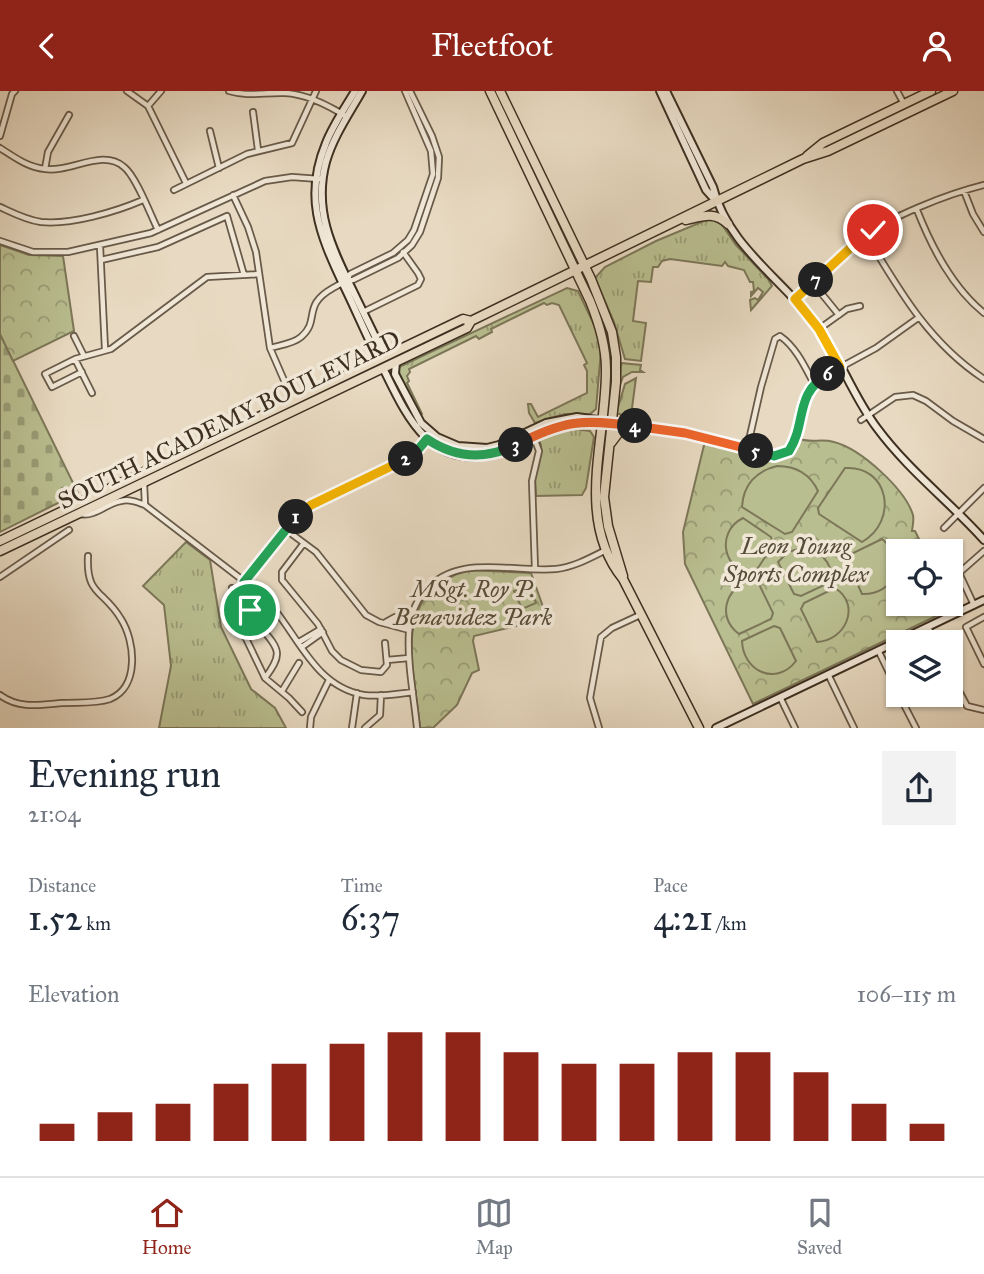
<!DOCTYPE html>
<html lang="en">
<head>
<meta charset="utf-8">
<style>
	body { margin:0; font-family:"IM FELL Great Primer",serif; background:#f2f2f3; color:#1f2937; height:100vh; display:flex; flex-direction:column; font-size:26px; white-space:nowrap }
	* { box-sizing:border-box; margin:0 }
	p { font-size:23px; color:#747a83 }
	.icon { flex:none; width:38px; height:38px; fill:none; stroke:currentColor; stroke-width:2; stroke-linecap:round; stroke-linejoin:round }
	.map { position:relative; height:637px; overflow:hidden }
	.panel { display:flex; flex-direction:column; background:#fff; flex:1 }
	.panel>* { flex:none }
	.buttons { position:absolute; left:886px; top:448px; display:grid; gap:14px }
	.buttons a { display:grid; place-items:center; width:77px; height:77px; border-radius:0px; background:#fff; box-shadow:0 2px 5px #0004; font-size:35px }
	.pin { position:absolute; display:grid; place-items:center; width:60px; height:60px; color:#fff; margin:-30px; border:4px solid #fff; border-radius:50%; box-shadow:0 2px 7px #0007 }
	.km { position:absolute; width:35px; height:35px; margin:-18px; border-radius:50%; background:#222; color:#fff; font-size:19px; line-height:35px; text-align:center }
	.round { display:grid; place-items:center; flex:none; width:74px; height:74px; border-radius:0px; background:#f2f2f3 }
	.summary { display:flex; align-items:center; justify-content:space-between; height:119px; padding:0 28px }
	h1 { font-size:38px; font-weight:600; line-height:52px }
	.figures { display:grid; grid-template-columns:repeat(3,1fr); gap:10px; height:119px; padding:7px 28px }
	.figures div { display:grid; align-content:center }
	.figures b { font-size:35px; font-weight:600 }
	.figures small { font-size:19px; font-weight:400 }
	.figures p { font-size:19px }
	.chart { height:196px; padding:14px 28px }
	.chart p { display:flex; justify-content:space-between }
	.chart svg { width:100%; height:126px; margin-top:7px; stroke:#8f2418; stroke-width:6 }
	header { display:flex; justify-content:space-between; align-items:center; height:91px; padding:0 28px; background:#8f2418; color:#fff; font-size:32px; font-weight:600 }
	.tab-bar { display:flex; justify-content:space-around; align-items:center; height:98px; border-top:2px solid #e0e1e3; background:#fff; font-size:19px; color:#747a83 }
	.tab-bar a { display:grid; justify-items:center; gap:4px }
	.tab-bar .active { color:#8f2418 }
	.map>svg:first-child { display:block }
</style>
</head>
<body>
<header><svg class="icon" aria-label="back" viewBox="0 0 24 24"><path d="M15 5l-7 7 7 7"/></svg>Fleetfoot<svg class="icon" aria-label="person" viewBox="0 0 24 24"><circle cx="12" cy="8" r="4"/><path d="M4 21q1-7 8-7t8 7"/></svg></header>
<div class="map">
<svg width="984" height="637" viewBox="0 0 984 637">
	<defs>
		<pattern id="grass-tufts" width="24" height="20" patternUnits="userSpaceOnUse" patternTransform="scale(1.75)"><rect width="24" height="20" fill="#b9be90"/><path d="M3 7l-1-3M5 7V3M7 7l1-3M15 17l-1-3M17 17v-4M19 17l1-3" fill="none" stroke="#989b75"/></pattern>
		<pattern id="cemetery-stones" width="16" height="16" patternUnits="userSpaceOnUse" patternTransform="scale(1.75)"><rect width="16" height="16" fill="#b9be90"/><path d="M2 7V4a2 2 0 0 1 4 0v3zM10 15v-3a2 2 0 0 1 4 0v3z" fill="#989b75"/></pattern>
		<pattern id="park-crowns" width="20" height="18" patternUnits="userSpaceOnUse" patternTransform="scale(1.75)"><rect width="20" height="18" fill="#b9be90"/><path d="M2 6a3 3 0 1 1 6 0M12 15a3 3 0 1 1 6 0" fill="none" stroke="#989b75"/></pattern>
	</defs>
	<rect width="100%" height="100%" fill="#e8dac2"/>
	<filter id="stains"><feTurbulence type="fractalNoise" baseFrequency=".00286" numOctaves="4"/><feColorMatrix values="0 0 0 0 .2 0 0 0 0 .09 0 0 0 0 .02 0 0 0 .5 -.17"/></filter>
	<radialGradient id="worn" r=".72"><stop offset=".6" stop-color="#630" stop-opacity="0"/><stop offset="1" stop-color="#630" stop-opacity=".3"/></radialGradient>
	<path fill="url(#grass-tufts)" stroke="#7c7758" stroke-width="2" d="M711 127 720 131 736 154 768 188 772 195 751 219 750 209 755 207 758 209 763 201 758 197 751 205V201L754 200 753 191H750L744 179 728 175 725 171 722 175 670 168 662 170 658 176H653L651 191 638 190 633 230 646 232 641 270 625 268 614 231 595 187 605 176 656 150Z
		M567 197 578 200 596 238 601 259 596 318 590 323H565L535 332 529 322 528 313H531L538 326 587 302V280L584 274 587 272 559 214 552 212 547 214 544 212 491 238 492 241 479 248 476 245 409 278 410 281 407 285 409 290 407 292 422 323 419 325 397 277C454 250 512 223 567 197Z
		M621 272 641 274 640 279 643 281H632L623 286 619 296Z
		M636 287 632 317 637 329H624L620 323H616L625 293Z
		M566 337 590 340 594 346 586 397 582 404 536 405 535 387 541 354 538 347Z
		M186 451 210 469 221 536 251 598 275 617 286 637H159L171 575 164 514 143 495Z"/>
	<path fill="url(#cemetery-stones)" stroke="#7c7758" stroke-width="2" d="M0 243 78 402 0 441Z"/>
	<path fill="url(#park-crowns)" stroke="#7c7758" stroke-width="2" d="M0 154 29 164 63 165 74 240 13 270 0 243Z
		M797 347C811 353 820 347 834 351 861 358 905 398 913 424 914 428 913 434 912 440H915L925 460H898V513H950V511L953 517 753 613 685 473 683 441 705 350 778 368 790 362Z
		M469 479 531 482 547 527 546 531 537 530 474 545 473 550 479 579 472 582 457 614 433 637H420C414 574 389 502 469 479Z"/>
	<path fill="#b9be90" stroke="#7c7758" stroke-width="2" d="M777 375C796 375 810 383 818 400L792 441 785 443 742 416C743 394 756 380 777 375Z
		M845 377C889 374 899 430 862 451L819 423 818 417Z
		M743 427 771 446 773 454 754 483C723 481 715 441 743 427Z
		M882 448C908 469 895 504 862 503L845 466Z
		M802 457C821 459 831 471 833 490L801 505 794 503 778 471 788 461Z
		M757 489 773 522 771 528 739 543C714 525 728 490 757 489Z
		M529 495 536 512 522 518 514 500Z
		M835 497C862 514 845 550 817 551L801 518 804 512Z
		M774 535 780 537 796 570C776 596 743 580 742 550Z"/>
	<g fill="none" stroke-linecap="round" stroke-linejoin="round">
		<defs>
			<path id="street" d="M127 0 148 15 186 92
				M229 0C249 6 265 1 285 2 307 3 328 14 347 26
				M897 0 904 13
				M148 15 161 0
				M253 21 258 59
				M210 40 219 77
				M0 45 12 3 15 0
				M0 57C14 66 27 76 45 78 70 82 103 57 124 76 136 85 151 125 158 139
				M45 78 48 61 69 24
				M174 99 247 63 292 52 316 0
				M964 100 973 123 984 141
				M233 104 248 136 256 161 270 257 293 310
				M0 116C13 122 26 129 41 131 71 134 115 121 143 109
				M917 119C932 157 952 196 984 222
				M866 144C899 199 929 252 984 288
				M0 150 33 161H68L151 142 265 90 292 86 319 88
				M100 155 105 258
				M101 169 158 156 227 125 244 184
				M348 188 350 183 393 162 408 149 414 139 433 83 431 60 405 0
				M813 192 839 224
				M795 208C816 189 836 167 859 149 888 126 948 103 984 94
				M363 221 418 194 421 188 418 182 403 161
				M819 238 847 218 860 215
				M74 245 84 265
				M270 257C280 254 293 253 301 246 321 229 301 215 333 197 339 194 345 189 353 189L398 167 412 154 420 141 438 87 439 66 432 45 410 0
				M75 268 92 302
				M841 276 876 257 918 227
				M82 281 52 296 45 283 75 268 111 258 207 186 259 183
				M861 329 895 306 913 304 926 310 953 330 984 348
				M533 344 539 360 532 390 535 478
				M747 358 761 296 775 248 780 245C796 256 805 276 814 293
				M144 392 145 414
				M81 423C95 426 107 412 121 410 129 408 137 411 145 414L262 504C296 537 311 595 364 604 380 606 397 603 413 601
				M944 437 984 397
				M285 438 316 461 366 524 379 531 409 539
				M304 452 282 481V489L318 533 332 560 341 569 361 579 381 581 387 574 385 552
				M0 486 69 439
				M244 491 285 438 304 419 406 368 416 361 431 342
				M232 497 241 537 265 587 289 607 302 621
				M974 514 959 482 984 460
				M238 525 250 519 262 504
				M984 526 966 536 984 573
				M386 531 395 526 411 530
				M928 536 935 551
				M245 546 256 538 261 537C281 559 282 564 265 587
				M299 551 321 538
				M302 556 323 541
				M878 559 898 600
				M387 569 409 567
				M828 583 854 637
				M950 583 967 615 984 619
				M282 600 299 572
				M0 604C19 618 39 614 62 612 77 611 95 613 110 608 140 596 135 550 121 528 103 498 86 505 88 465
				M899 604 916 637
				M780 606 795 637
				M310 637 311 626 329 589
				M352 637 357 602
				M365 637 380 624 381 604
				M417 637C414 605 407 573 409 541 410 526 415 512 424 501 457 461 512 482 556 478 574 476 590 467 606 459
				M599 637 590 607 601 546 612 537 640 524"/>
			<path id="secondary" d="M355 0C345 17 333 34 326 52 304 105 319 142 342 191 353 213 363 237 374 259L372 272
				M362 0C349 23 333 46 326 71 313 119 332 157 352 198 363 221 374 243 385 266
				M660 0 706 99 715 109
				M666 0 713 96C726 151 777 185 811 227 837 258 851 303 877 337 908 379 950 411 984 449
				M396 271 395 283 421 332 437 346 458 355 487 357 499 354 546 332 577 326 685 342 774 365C804 362 795 319 808 300 816 288 828 283 840 277
				M383 277C407 326 430 380 497 362 516 356 532 344 551 337 559 334 568 331 577 331 585 331 591 333 599 330
				M716 637 984 509"/>
			<path id="highway" d="M490 0 590 210C599 232 606 254 606 278 607 346 574 428 623 488L699 637
				M500 0 591 188 612 241 616 266V291L604 406 608 435 623 485
				M807 65 823 52 931 0
				M686 129C703 125 714 120 728 133
				M611 352 620 340 630 335
				M0 450 463 228 471 230
				M0 460 467 237 471 230 803 68 828 60 953 0"/>
		</defs>
		<use href="#street" stroke="#685a49" stroke-width="8"/>
		<use href="#secondary" stroke="#3e3021" stroke-width="10"/>
		<use href="#highway" stroke="#3e3021" stroke-width="11"/>
		<use href="#street" stroke="#f0e7d7" stroke-width="4.5"/>
		<use href="#secondary" stroke="#f0e7d7" stroke-width="6"/>
		<use href="#highway" stroke="#e8dac2" stroke-width="8"/>
	</g>
	<g fill="none" stroke-linecap="round" stroke-linejoin="round">
		<defs>
			<path id="split-1" d="M250 519 262 504 244 491 296 426"/>
			<path id="split-2" d="M296 426 311 414 406 368"/>
			<path id="split-3" d="M406 368 416 361 427 348C455 367 485 369 516 354"/>
			<path id="split-4" d="M516 354C564 329 582 328 635 335"/>
			<path id="split-5" d="M635 335 685 342 756 360"/>
			<path id="split-6" d="M756 360 774 365 789 360C807 332 794 303 828 283"/>
			<path id="split-7" d="M816 189 795 208 819 238 840 276 828 283"/>
			<path id="split-8" d="M816 189 858 150 873 139"/>
		</defs>
		<use href="#split-1" stroke="#fff" stroke-width="14"/>
		<use href="#split-2" stroke="#fff" stroke-width="14"/>
		<use href="#split-3" stroke="#fff" stroke-width="14"/>
		<use href="#split-4" stroke="#fff" stroke-width="14"/>
		<use href="#split-5" stroke="#fff" stroke-width="14"/>
		<use href="#split-6" stroke="#fff" stroke-width="14"/>
		<use href="#split-7" stroke="#fff" stroke-width="14"/>
		<use href="#split-8" stroke="#fff" stroke-width="14"/>
		<use href="#split-1" stroke="#22a559" stroke-width="9"/>
		<use href="#split-2" stroke="#f5b400" stroke-width="9"/>
		<use href="#split-3" stroke="#22a559" stroke-width="9"/>
		<use href="#split-4" stroke="#f0652b" stroke-width="9"/>
		<use href="#split-5" stroke="#f0652b" stroke-width="9"/>
		<use href="#split-6" stroke="#22a559" stroke-width="9"/>
		<use href="#split-7" stroke="#f5b400" stroke-width="9"/>
		<use href="#split-8" stroke="#f5b400" stroke-width="9"/>
	</g>
	<g text-anchor="middle" stroke-width="7" stroke-linejoin="round" paint-order="stroke">
		<g font-size="24" fill="#3e3021" stroke="#f0e7d7">
			<text transform="translate(229 329) rotate(-26)" y="8">SOUTH ACADEMY BOULEVARD</text>
		</g>
		<g font-size="24" font-style="italic" fill="#574c37" stroke="#f0e7d7">
			<text x="796" y="463">Leon Young<tspan x="796" dy="28">Sports Complex</tspan></text>
			<text x="473" y="506">MSgt. Roy P.<tspan x="473" dy="28">Benavidez Park</tspan></text>
		</g>
	</g>
	<rect width="100%" height="100%" filter="url(#stains)"/>
	<rect width="100%" height="100%" fill="url(#worn)"/>
</svg>
<div class="buttons">
<a><svg class="icon" aria-label="locate" viewBox="0 0 24 24"><circle cx="12" cy="12" r="6"/><path d="M12 2v4M12 18v4M2 12h4M18 12h4"/></svg></a>
<a><svg class="icon" aria-label="layers" viewBox="0 0 24 24"><path d="M12 4l9 5-9 5-9-5zM3 14l9 5 9-5"/></svg></a>
</div>
<div class="pin" style="left:250px;top:519px;background:#1e9e55"><svg class="icon" aria-label="arrive" viewBox="0 0 24 24"><path d="M6 21V4h12l-3 4 3 4H6"/></svg></div>
<div class="pin" style="left:873px;top:139px;background:#d93025"><svg class="icon" aria-label="check" viewBox="0 0 24 24"><path d="M5 12l5 5 9-10"/></svg></div>
<b class="km" style="left:296px;top:426px">1</b>
<b class="km" style="left:406px;top:368px">2</b>
<b class="km" style="left:516px;top:354px">3</b>
<b class="km" style="left:635px;top:335px">4</b>
<b class="km" style="left:756px;top:360px">5</b>
<b class="km" style="left:828px;top:283px">6</b>
<b class="km" style="left:816px;top:189px">7</b>
</div>
<section class="panel">
<div class="summary"><div><h1>Evening run</h1><p>21:04</p></div><a class="round"><svg class="icon" aria-label="share" viewBox="0 0 24 24"><path d="M12 15V3M7 8l5-5 5 5M5 13v7h14v-7"/></svg></a></div>
<div class="figures">
<div><p>Distance</p><b>1.52<small> km</small></b></div>
<div><p>Time</p><b>6:37</b></div>
<div><p>Pace</p><b>4:21<small> /km</small></b></div>
</div>
<div class="chart"><p><span>Elevation</span>106–115 m</p>
<svg viewBox="0 0 160 44" preserveAspectRatio="none"><path d="M5 44V38M15 44V34M25 44V31M35 44V24M45 44V17M55 44V10M65 44V6M75 44V6M85 44V13M95 44V17M105 44V17M115 44V13M125 44V13M135 44V20M145 44V31M155 44V38"/></svg>
</div>
</section>
<nav class="tab-bar">
<a class="active"><svg class="icon" aria-label="home" viewBox="0 0 24 24"><path d="M3 11l9-7 9 7M6 9v11h12V9"/></svg>Home</a>
<a><svg class="icon" aria-label="map" viewBox="0 0 24 24"><path d="M3 6l6-2 6 2 6-2v14l-6 2-6-2-6 2zM9 4v14M15 6v14"/></svg>Map</a>
<a><svg class="icon" aria-label="saved" viewBox="0 0 24 24"><path d="M7 4h10v16l-5-4-5 4z"/></svg>Saved</a>
</nav>
</body>
</html>
